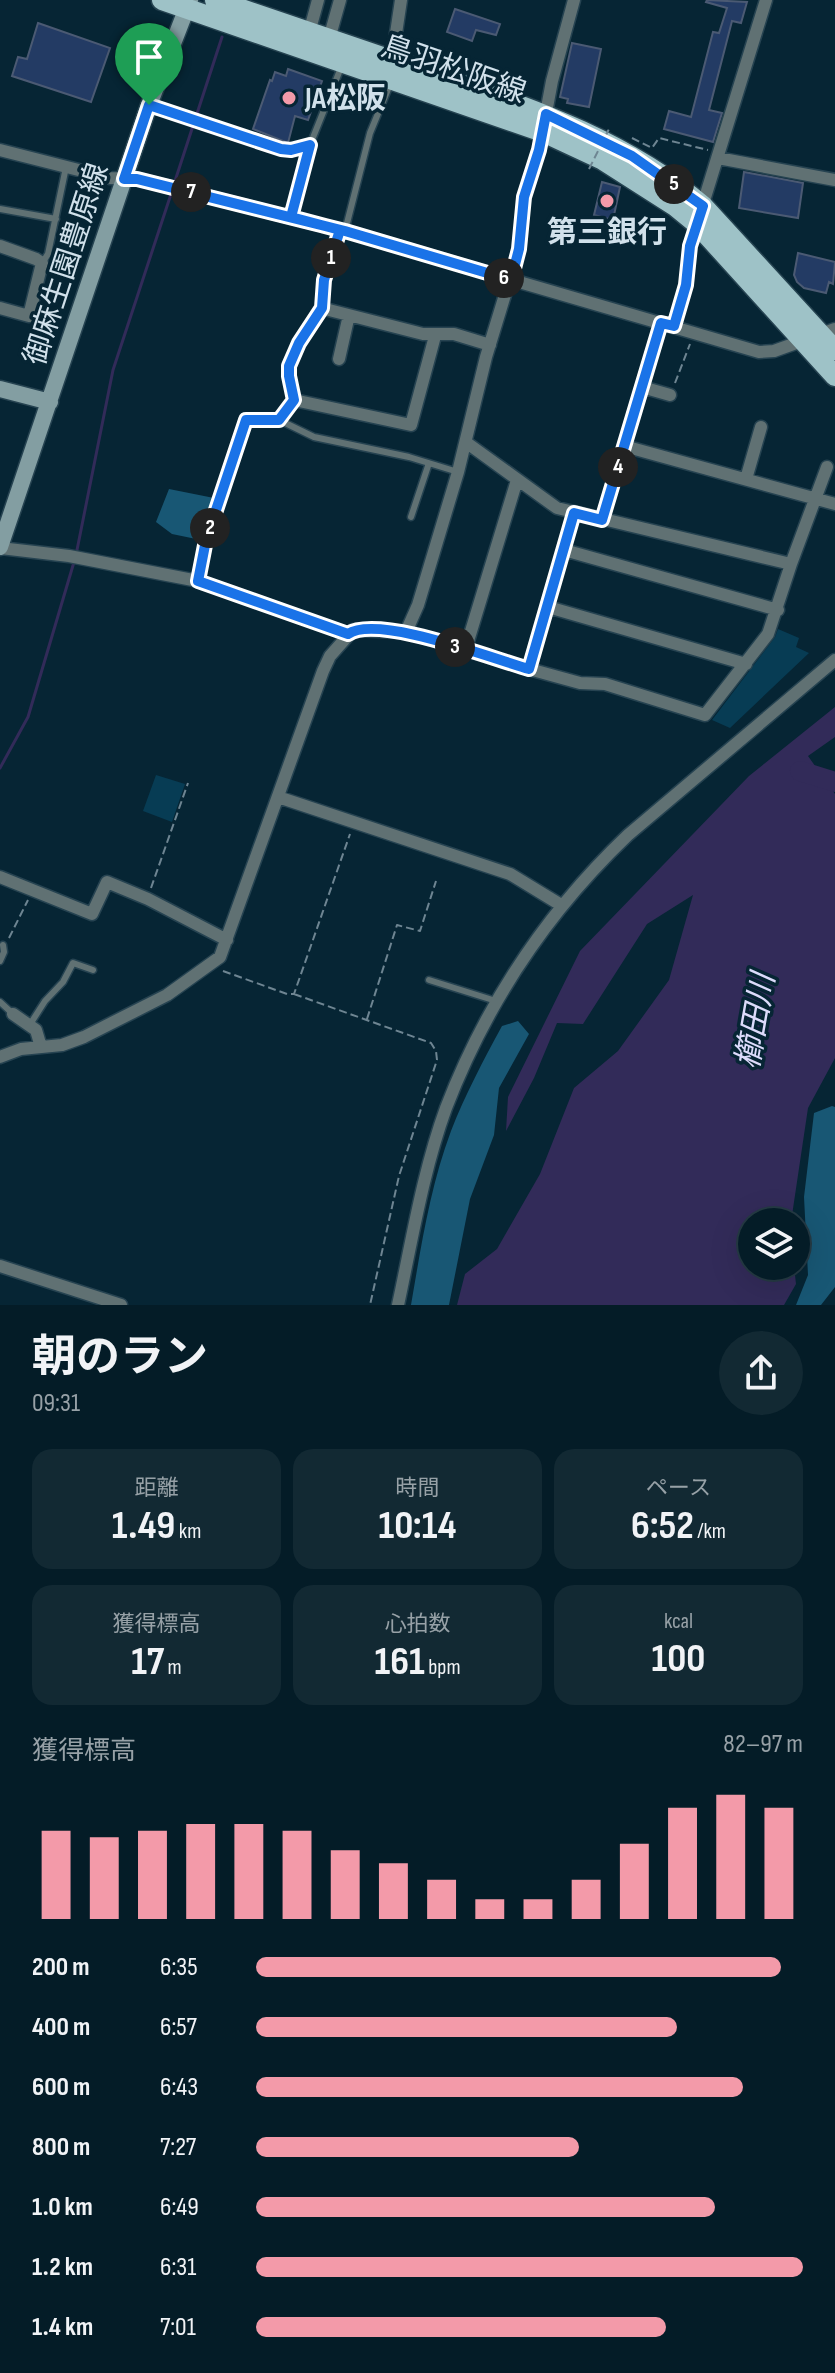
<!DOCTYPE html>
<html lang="ja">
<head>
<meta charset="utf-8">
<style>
	body { margin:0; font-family:"Sofia Sans Condensed","Noto Sans JP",sans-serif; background:#122933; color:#f1f3f6; height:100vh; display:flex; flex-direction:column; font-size:30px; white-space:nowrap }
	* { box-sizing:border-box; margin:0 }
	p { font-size:26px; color:#97a1a7 }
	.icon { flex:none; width:44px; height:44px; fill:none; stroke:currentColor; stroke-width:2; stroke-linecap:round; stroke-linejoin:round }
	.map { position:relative; height:1305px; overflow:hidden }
	.details { display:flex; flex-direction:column; background:#041c27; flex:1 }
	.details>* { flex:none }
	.fabs { position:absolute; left:738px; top:1208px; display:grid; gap:16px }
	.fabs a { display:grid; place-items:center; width:72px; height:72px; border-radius:50%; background:#041c27; box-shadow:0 8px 32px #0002,0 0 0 2px #253a44; font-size:40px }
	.pin { position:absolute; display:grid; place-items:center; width:68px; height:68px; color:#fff; margin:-82px -34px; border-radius:50% 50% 50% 0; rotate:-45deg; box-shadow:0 0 8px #0007 }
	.pin .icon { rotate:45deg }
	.km { position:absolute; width:40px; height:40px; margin:-20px; border-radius:50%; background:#222; color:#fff; font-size:22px; line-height:40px; text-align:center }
	.round { display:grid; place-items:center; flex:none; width:84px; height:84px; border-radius:42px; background:#122933 }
	.headline { display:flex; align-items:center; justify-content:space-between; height:136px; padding:0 32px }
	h1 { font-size:44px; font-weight:700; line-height:60px }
	.stats { display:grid; grid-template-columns:repeat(3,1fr); gap:12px; height:136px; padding:8px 32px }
	.stats div { display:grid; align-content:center; border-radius:20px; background:#122933; text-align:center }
	.stats b { font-size:40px; font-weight:700 }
	.stats small { font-size:22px; font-weight:400 }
	.stats p { font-size:22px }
	.chart { height:224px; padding:16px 32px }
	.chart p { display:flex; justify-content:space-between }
	.chart svg { width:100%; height:144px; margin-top:8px; stroke:#f39aa9; stroke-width:6 }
	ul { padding:0 32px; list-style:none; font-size:26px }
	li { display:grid; grid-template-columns:128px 96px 1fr; align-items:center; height:60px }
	li i { height:20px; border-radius:10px; background:#f39aa9 }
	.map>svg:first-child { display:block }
</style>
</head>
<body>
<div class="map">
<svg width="835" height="1305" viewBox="0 0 835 1305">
	<rect width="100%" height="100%" fill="#062534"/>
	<path fill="#073c54" d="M778 629 799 638 796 647 809 653 730 728 712 720 775 637Z
		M156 775 185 784 172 822 143 811Z"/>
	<path fill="#185774" d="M169 489 214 498 201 540 172 534 156 522Z
		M518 1021 529 1034 499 1088 494 1135 470 1199 449 1305H411C421 1247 430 1187 451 1131 465 1095 483 1061 502 1026Z
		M832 1106 835 1107V1287L821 1305H796L808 1275 804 1197 814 1113Z"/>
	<path fill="#322b59" d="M835 707V737L808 756 835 794V1058L808 1108 791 1222H752V1266H794L796 1284 784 1305H457L465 1274 497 1249 540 1174 574 1088 618 1051 669 980 693 895 647 924 583 1024 557 1023 534 1078 506 1131 508 1097 580 951 749 776Z"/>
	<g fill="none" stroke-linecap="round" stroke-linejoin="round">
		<path stroke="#322b59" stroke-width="3" d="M174 184 222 37
			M76 555 113 370 172 191
			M0 768 28 717 74 562"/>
		<path stroke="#322b59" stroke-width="20" d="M800 771 835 782"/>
	</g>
	<path fill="#233b64" stroke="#4b5a73" stroke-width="2" d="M707 0 747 2 741 23 732 21 709 110 722 113 713 142 664 129 669 111 691 117 713 32 719 33 727 8 706 2Z
		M455 9 500 24 496 35 476 30 472 41 447 32Z
		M38 23 110 48 91 102 12 76 18 57 27 59Z
		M572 43 601 49 589 107 567 103 568 99 560 97Z
		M288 69 322 81 308 120 295 116 288 143 253 129 270 80 272 81 275 72 286 76Z
		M744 172 803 183 798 218 739 208Z
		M602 182 620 187 613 220 594 215Z
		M798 253 835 262 833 284 829 282 826 293 804 288 797 282 794 275Z"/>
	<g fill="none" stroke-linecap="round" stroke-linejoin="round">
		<defs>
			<path id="lane" d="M151 106 291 150 310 145 342 65
				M0 209 56 219
				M291 217 310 145
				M345 231 370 133 391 82
				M42 263 48 254 66 167
				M294 400 279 420 314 437 409 457 458 472
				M411 517 429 463
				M0 961 4 952 3 945
				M429 980 496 1001
				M0 1002 12 1013
				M29 1026 45 1001 63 982 73 963 93 970"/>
			<path id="street" d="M312 22 318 0
				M329 39 340 0
				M392 60 401 0
				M0 150 110 178 137 179 345 231 759 352 774 351 835 329
				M718 158 835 180
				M0 246 36 259 42 263 29 316 0 308
				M329 310 423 334H454L490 345
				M674 326 686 285 690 246 766 0
				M339 359 349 315
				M642 387 670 395
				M294 400 411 425 435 336
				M624 446 835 504
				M746 479 761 427
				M602 520 661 323
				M0 548 69 556 198 581 348 634
				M564 550 778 610
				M791 564 827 467
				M198 581 206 540 246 420H279
				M548 607 746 664
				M406 632 418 605 458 472 486 357 519 249 524 197 539 150 552 81 574 0
				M465 651 517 480
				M529 669 574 513
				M278 797 510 874 561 905
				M0 877 92 914 107 882 148 899 227 940
				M13 1014 36 1030 41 1047
				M0 1057 21 1049 62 1045 84 1037 167 995 220 957 323 671 330 656 353 630 406 632 529 669 580 683 605 684 705 715 768 634 791 564 557 508 467 443
				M0 1266 121 1305
				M398 1305C412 1240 423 1171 446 1108 486 1004 547 912 628 835L835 660"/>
			<path id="secondary" d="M0 389 50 402
				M0 547 149 105 190 0"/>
			<path id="primary" d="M162 0 543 132 603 160 675 206 697 224 835 376
				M215 0C290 26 366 51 441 77 535 110 626 141 703 206L835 350"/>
		</defs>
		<use href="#lane" stroke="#264351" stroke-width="9"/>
		<use href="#street" stroke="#264351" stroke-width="15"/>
		<use href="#secondary" stroke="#264351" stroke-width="19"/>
		<use href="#primary" stroke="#264351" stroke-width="23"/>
		<path stroke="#6e8592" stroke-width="2" stroke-dasharray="8 4" stroke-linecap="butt" d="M632 138 652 148 659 138 708 150
			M51 269 75 278
			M322 302 324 280 336 242
			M675 383 690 344
			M291 388C285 359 301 337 318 315
			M151 888 188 783
			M9 938 28 900
			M223 971 287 994H294L350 834
			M294 994 431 1043 436 1051 437 1060 399 1176 370 1305
			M367 1019 397 925 420 931 436 881"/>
		<use href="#lane" stroke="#607173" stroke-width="6"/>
		<use href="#street" stroke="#607173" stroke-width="12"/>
		<use href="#secondary" stroke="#839ea2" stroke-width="16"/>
		<use href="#primary" stroke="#9ec2c7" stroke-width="20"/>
		<path stroke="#6e8592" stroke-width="2" stroke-dasharray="8 4" stroke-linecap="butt" d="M589 169 610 127"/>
	</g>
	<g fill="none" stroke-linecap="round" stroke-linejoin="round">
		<defs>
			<path id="route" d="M149 105 281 149 291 150 310 145 291 217 340 230 324 280 322 308 299 343 289 366V376L294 400 279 420H246L206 540 198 581 348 634C378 614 493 659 529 669L574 513 602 520 661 323 674 326 686 285 690 246 703 206 632 156 546 114 539 150 524 197 519 249 511 280 345 231 137 179H124L149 105"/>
		</defs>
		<use href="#route" stroke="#fff" stroke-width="16"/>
		<use href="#route" stroke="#1a73e8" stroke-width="10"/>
	</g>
	<g fill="#f39aa9" stroke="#062534" stroke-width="3">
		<circle cx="289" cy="98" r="8"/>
		<circle cx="607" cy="201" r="8"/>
	</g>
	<g text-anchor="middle" stroke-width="7" stroke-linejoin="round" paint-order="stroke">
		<g font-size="30" fill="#d1e1eb" stroke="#062534">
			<text transform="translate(454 69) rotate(19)" y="10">鳥羽松阪線</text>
			<text transform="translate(66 264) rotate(-72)" y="10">御麻生園豊原線</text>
		</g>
		<g font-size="30" font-weight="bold" fill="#d1e1eb" stroke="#062534" text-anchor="start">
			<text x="305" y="108">JA松阪</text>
			<text x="607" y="242" text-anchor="middle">第三銀行</text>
		</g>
		<g font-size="32" font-style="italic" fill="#dcdbfb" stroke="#062534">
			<text transform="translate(755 1021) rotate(-80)" y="11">櫛田川</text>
		</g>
	</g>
</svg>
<div class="fabs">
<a><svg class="icon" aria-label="layers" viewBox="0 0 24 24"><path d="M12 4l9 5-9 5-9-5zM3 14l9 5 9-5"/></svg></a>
</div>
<div class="pin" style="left:149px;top:105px;background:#1e9e55"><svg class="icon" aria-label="arrive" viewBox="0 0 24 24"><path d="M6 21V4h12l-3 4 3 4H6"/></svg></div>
<b class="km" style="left:331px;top:258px">1</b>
<b class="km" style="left:210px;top:528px">2</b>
<b class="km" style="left:455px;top:647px">3</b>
<b class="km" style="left:618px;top:467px">4</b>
<b class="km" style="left:674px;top:184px">5</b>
<b class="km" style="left:504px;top:278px">6</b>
<b class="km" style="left:191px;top:192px">7</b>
</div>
<section class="details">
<div class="headline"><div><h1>朝のラン</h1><p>09:31</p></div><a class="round"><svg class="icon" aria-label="share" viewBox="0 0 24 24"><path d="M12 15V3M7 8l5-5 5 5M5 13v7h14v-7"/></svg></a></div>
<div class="stats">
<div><p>距離</p><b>1.49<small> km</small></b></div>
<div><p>時間</p><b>10:14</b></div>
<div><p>ペース</p><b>6:52<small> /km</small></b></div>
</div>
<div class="stats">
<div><p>獲得標高</p><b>17<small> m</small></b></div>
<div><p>心拍数</p><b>161<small> bpm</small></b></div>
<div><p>kcal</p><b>100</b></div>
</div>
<div class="chart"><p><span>獲得標高</span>82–97 m</p>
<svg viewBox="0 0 160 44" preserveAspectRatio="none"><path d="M5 44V17M15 44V19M25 44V17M35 44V15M45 44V15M55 44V17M65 44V23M75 44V27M85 44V32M95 44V38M105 44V38M115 44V32M125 44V21M135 44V10M145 44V6M155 44V10"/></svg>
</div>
<ul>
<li><b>200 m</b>6:35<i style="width:96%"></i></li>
<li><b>400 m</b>6:57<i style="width:77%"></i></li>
<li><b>600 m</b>6:43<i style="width:89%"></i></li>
<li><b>800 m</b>7:27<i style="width:59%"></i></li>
<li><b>1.0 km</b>6:49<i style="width:84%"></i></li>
<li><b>1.2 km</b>6:31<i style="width:100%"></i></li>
<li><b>1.4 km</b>7:01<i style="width:75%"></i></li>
</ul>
</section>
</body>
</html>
